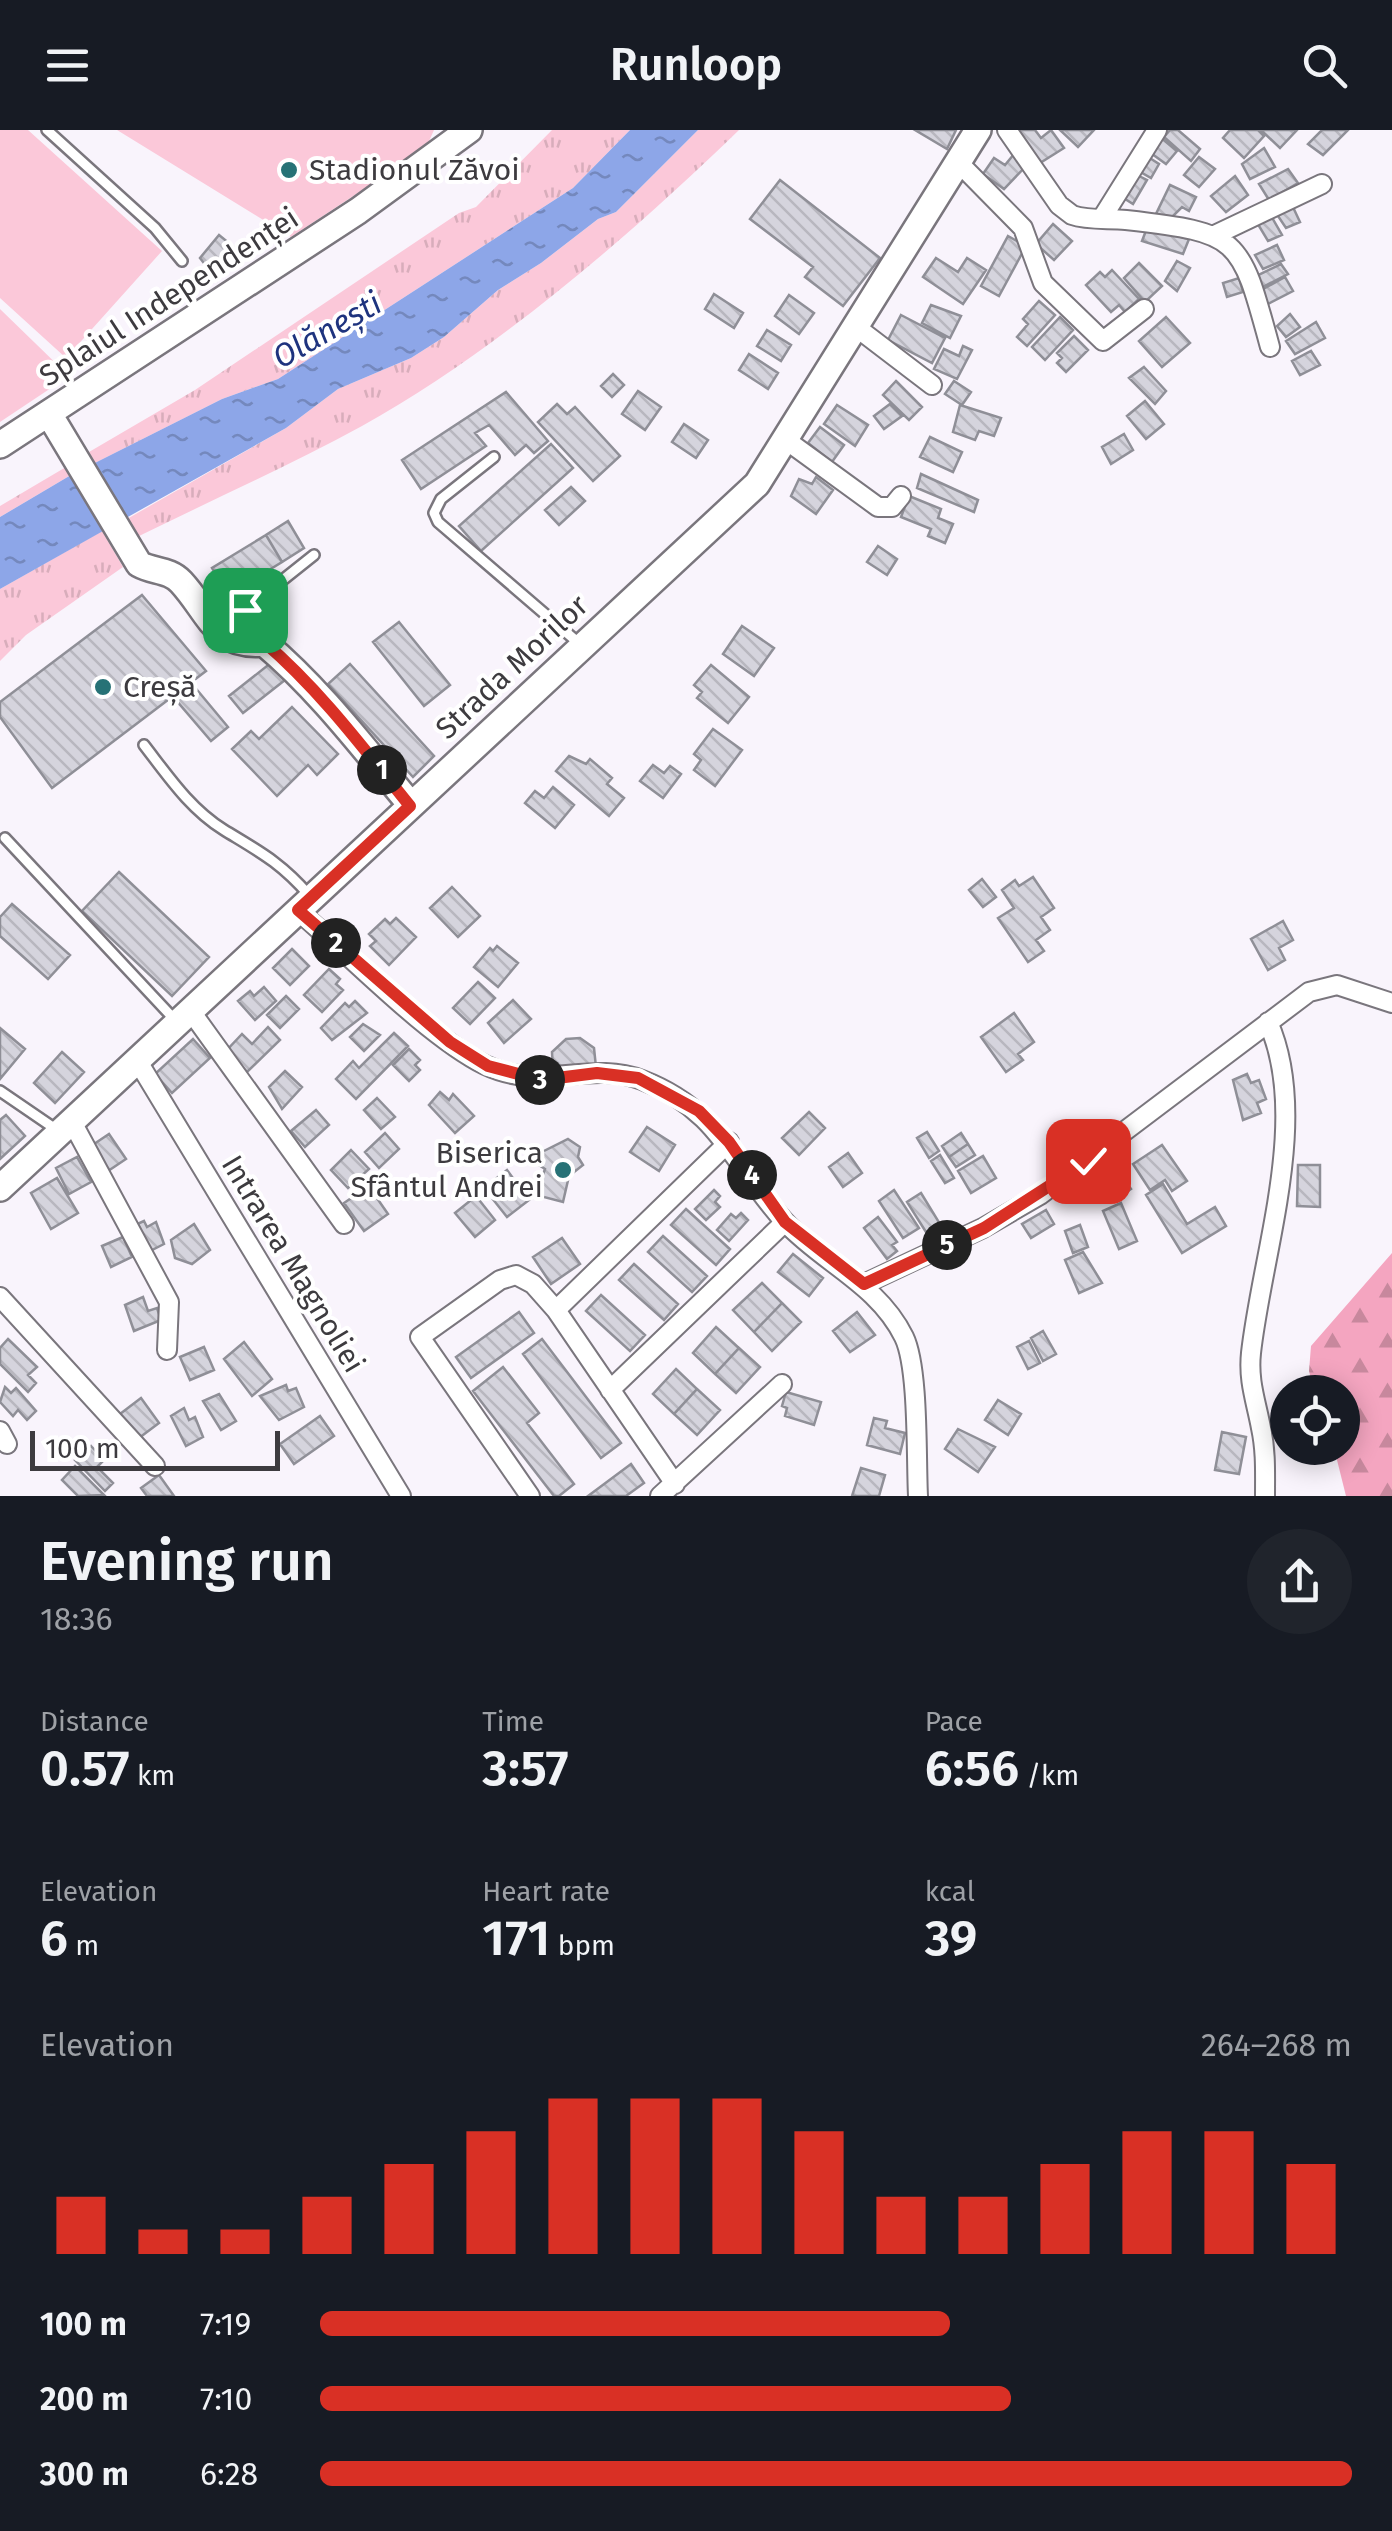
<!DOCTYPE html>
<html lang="en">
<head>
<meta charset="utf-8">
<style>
	body { margin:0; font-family:"Fira Sans",sans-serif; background:#20242c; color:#f1f3f6; height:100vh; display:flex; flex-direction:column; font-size:38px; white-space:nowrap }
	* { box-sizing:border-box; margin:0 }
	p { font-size:32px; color:#9ea1a6 }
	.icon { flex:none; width:55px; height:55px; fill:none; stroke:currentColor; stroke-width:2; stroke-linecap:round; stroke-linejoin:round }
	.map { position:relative; height:1366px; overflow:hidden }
	.panel { display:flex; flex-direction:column; background:#171b24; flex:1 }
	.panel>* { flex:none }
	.tools { position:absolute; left:1270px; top:1245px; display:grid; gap:20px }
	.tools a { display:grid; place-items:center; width:90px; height:90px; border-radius:50%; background:#171b24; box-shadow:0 5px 25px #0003; font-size:50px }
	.scale { position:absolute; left:30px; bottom:25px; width:250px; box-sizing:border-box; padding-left:10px; border:5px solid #3d3b3f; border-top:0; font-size:28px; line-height:35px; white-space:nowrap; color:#3d3b3f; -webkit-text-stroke:8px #fff; paint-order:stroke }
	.pin { position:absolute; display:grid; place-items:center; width:85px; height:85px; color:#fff; margin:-42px; border-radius:20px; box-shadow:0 5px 15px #0006 }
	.km { position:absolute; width:50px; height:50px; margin:-25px; border-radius:50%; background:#222; color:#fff; font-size:28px; line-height:50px; text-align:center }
	.round { display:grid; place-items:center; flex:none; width:105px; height:105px; border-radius:52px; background:#20242c }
	.head { display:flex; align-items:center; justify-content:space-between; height:170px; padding:0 40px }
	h1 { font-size:55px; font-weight:600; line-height:75px }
	.metrics { display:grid; grid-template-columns:repeat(3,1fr); gap:15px; height:170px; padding:10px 40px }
	.metrics div { display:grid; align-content:center }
	.metrics b { font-size:50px; font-weight:600 }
	.metrics small { font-size:28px; font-weight:400 }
	.metrics p { font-size:28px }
	.chart { height:280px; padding:20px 40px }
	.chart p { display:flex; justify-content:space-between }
	.chart svg { width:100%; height:180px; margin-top:10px; stroke:#d93025; stroke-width:6 }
	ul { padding:0 40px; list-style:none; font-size:32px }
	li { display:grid; grid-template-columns:160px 120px 1fr; align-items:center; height:75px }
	li i { height:25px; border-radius:12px; background:#d93025 }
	header { display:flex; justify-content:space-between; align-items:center; height:130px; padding:0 40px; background:#171b24; font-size:45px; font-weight:600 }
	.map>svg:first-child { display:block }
</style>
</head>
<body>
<header><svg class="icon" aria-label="menu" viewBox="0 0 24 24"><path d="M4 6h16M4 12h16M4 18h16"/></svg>Runloop<svg class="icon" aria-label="search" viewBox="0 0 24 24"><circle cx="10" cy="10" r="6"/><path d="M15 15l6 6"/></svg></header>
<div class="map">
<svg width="1392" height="1366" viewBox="0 0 1392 1366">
	<defs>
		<pattern id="grass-tufts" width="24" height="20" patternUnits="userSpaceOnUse" patternTransform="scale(2.5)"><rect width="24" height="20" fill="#fbc8d9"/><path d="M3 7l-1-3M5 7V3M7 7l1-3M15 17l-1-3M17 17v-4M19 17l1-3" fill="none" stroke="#d8adbb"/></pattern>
		<pattern id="forest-firs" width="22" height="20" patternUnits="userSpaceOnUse" patternTransform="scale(2.5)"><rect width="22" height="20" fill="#f4a5c0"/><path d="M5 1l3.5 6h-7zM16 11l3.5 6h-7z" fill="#c7889d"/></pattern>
		<pattern id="water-ripples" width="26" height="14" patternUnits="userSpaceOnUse" patternTransform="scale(2.5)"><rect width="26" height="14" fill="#8da6e8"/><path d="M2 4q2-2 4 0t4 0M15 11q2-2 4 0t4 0" fill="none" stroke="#7488bd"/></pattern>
		<pattern id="building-back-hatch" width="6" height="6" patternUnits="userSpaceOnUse" patternTransform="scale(2.5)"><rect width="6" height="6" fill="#d5d4dd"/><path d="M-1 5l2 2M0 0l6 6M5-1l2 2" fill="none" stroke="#b8b7bf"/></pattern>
	</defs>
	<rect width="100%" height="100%" fill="#f9f4fc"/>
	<path fill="url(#grass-tufts)" d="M552 0H630L573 58 278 249 222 269 95 333 89 322 195 260 459 83 476 77Z
		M698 0H739C632 104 493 224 362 296 289 336 212 370 137 407L127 389 286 298 338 259 411 228 444 207 498 160 541 133 598 89 616 82Z
		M66 337 71 345 0 387V376Z
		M102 401 123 437 26 505 0 531V459Z"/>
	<path fill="url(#forest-firs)" d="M1392 1123V1366H1346L1334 1318H1342V1262H1314L1309 1241 1311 1216Z"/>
	<path fill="#fbc8d9" d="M0 0H28L162 121 66 228 0 168Z
		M117 0H434L426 18 291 107Z
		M0 179 69 246 0 292Z"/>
	<path fill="url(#water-ripples)" d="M630 0H698L616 82 598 89 541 133 498 160 444 207 411 228 338 259 286 298 0 459V387L71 345 222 269 278 249 573 58Z"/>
	<path fill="url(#building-back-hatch)" stroke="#8f8f97" stroke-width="2.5" d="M915 0H956L947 19Z
		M1018 0H1035L1041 8 1051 0 1064 18 1040 33Z
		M1060 0H1094L1078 17Z
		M1170 0H1178L1200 19 1191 31 1164 7Z
		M1230 0H1258L1264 6 1244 28 1223 8Z
		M1261 0H1297L1280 18Z
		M1322 0H1348L1323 25 1308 14Z
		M1160 7 1177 21 1166 34 1148 21Z
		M1264 18 1275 37 1250 49 1242 34Z
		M1014 24 1026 36 1004 59 983 44 994 28 1005 35Z
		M1145 25 1159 34 1151 48 1137 40Z
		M1199 27 1215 39 1199 57 1184 45Z
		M1288 39 1298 53 1269 70 1259 54Z
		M1133 43 1147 50 1133 74 1119 65Z
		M1235 46 1248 65 1226 82 1211 66Z
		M780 50 880 128 843 176 805 147 813 137 750 89Z
		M1170 55 1196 67 1189 81 1182 77 1169 90 1156 84Z
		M1292 75 1300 92 1286 98 1276 83Z
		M1270 84 1282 105 1268 111 1256 91Z
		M1053 94 1072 111 1054 130 1036 114Z
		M1147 98 1189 109 1183 124 1142 111Z
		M219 105 235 118 217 150 200 128Z
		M1008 106 1026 116 999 166 981 156Z
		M1277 115 1284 130 1263 139 1255 125Z
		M936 128 958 142 967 128 986 140 963 174 923 147Z
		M1177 131 1190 138 1177 161 1165 151Z
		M1139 133 1162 156 1145 172 1124 148Z
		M1281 134 1288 144 1259 159 1254 147Z
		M1112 140 1139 169 1125 182 1119 175 1111 182 1086 155 1100 142 1105 147Z
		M1285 147 1293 161 1266 175 1256 163Z
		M1239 148 1243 162 1227 167 1223 153Z
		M714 164 743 183 734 198 705 179Z
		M789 165 814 183 799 204 775 186Z
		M1039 171 1055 185 1027 216 1017 207 1028 194 1023 189Z
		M931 175 961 186 950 208 922 193Z
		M1290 184 1300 197 1286 207 1277 196Z
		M901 185 945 208 932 233 888 210Z
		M1060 187 1073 200 1045 230 1032 217Z
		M1166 187 1190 213 1162 237 1139 211Z
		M1316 192 1325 208 1295 224 1286 211Z
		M767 200 791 215 781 231 757 216Z
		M1074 206 1088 220 1066 242 1057 233 1062 228 1057 223Z
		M963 216 972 220 957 249 934 239 944 219 959 226Z
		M1311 221 1320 235 1300 245 1292 231Z
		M749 224 778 243 768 259 739 240Z
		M1144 237 1166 261 1155 274 1129 248Z
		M613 244 624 255 612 267 601 256Z
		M896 251 922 277 909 290 883 265Z
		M954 251 971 262 962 275 945 264Z
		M638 261 661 277 645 300 622 284Z
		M506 262 548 311 534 323 526 315 515 325 489 295 475 303 486 316 421 359 402 330Z
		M1145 271 1164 294 1146 309 1127 286Z
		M557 274 567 284 575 277 620 326 593 351 538 292Z
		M890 274 902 286 884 299 874 286Z
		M837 275 868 295 855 316 824 294Z
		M960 275 1001 288 994 306 979 301 975 310 953 302Z
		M684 294 708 310 696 328 672 312Z
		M820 297 844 315 832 332 808 313Z
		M1124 304 1133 320 1111 334 1102 317Z
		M930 307 962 322 953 342 920 327Z
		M551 314 573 338 481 421 459 396Z
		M921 344 978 370 974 382 917 358Z
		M816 347 833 360 816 384 791 366 799 349 812 354Z
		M571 357 585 371 559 395 545 380Z
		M909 366 941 379 938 388 953 394 945 413 928 406 931 399 901 387Z
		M288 391 304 418 282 432 266 405Z
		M266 405 282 432 228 465 212 438Z
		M878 416 897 429 887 445 867 432Z
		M142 465 206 541 52 658 0 587V572Z
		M399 492 450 555 424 576 373 512Z
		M742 496 774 518 754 546 723 524Z
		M272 532 285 550 243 583 229 566Z
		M350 534 434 626 413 647 328 554Z
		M711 535 749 567 728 593 697 568 702 562 694 555Z
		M193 555 228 597 211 611 176 570Z
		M292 577 338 624 317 645 308 635 277 666 232 619 251 601 259 609Z
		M713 599 742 620 715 656 694 640 701 630 694 624Z
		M569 626 586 634 590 629 612 648 607 654 624 668 609 686 556 641Z
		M653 635 664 643 670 636 681 644 663 668 640 651Z
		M553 657 574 675 555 698 525 673 535 661 544 668Z
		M119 742 209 827 172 866 82 781Z
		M1033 747 1054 778 1041 787 1050 800 1036 810 1044 821 1028 832 998 788 1014 778 1002 760 1015 750 1019 756Z
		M982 749 996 767 983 777 969 760Z
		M452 757 480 786 458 807 430 778Z
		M12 774 70 825 48 849 0 806V787Z
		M396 788 416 807 389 835 370 816 376 811 369 804 385 789 390 794Z
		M1283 791 1293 810 1279 818 1285 830 1268 840 1251 809Z
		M497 816 518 833 498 857 474 837 490 818 493 821Z
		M292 819 309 836 290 855 273 838Z
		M329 839 340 849 336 854 343 860 322 882 304 865Z
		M478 852 495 868 470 894 453 878Z
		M264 857 276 871 255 890 238 871 250 861 254 866Z
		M286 866 299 879 280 898 267 885Z
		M513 870 531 889 504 913 488 893Z
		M355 871 367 883 332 910 321 898 345 873 349 877Z
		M1014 883 1034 912 1018 924 1023 930 1006 942 981 907Z
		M363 894 380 905 364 921 350 907Z
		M268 897 280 910 247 942 226 921 242 904 252 914Z
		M0 898 25 919 0 949Z
		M394 903 408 916 356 969 336 949 353 931 359 938Z
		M580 908 594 918 596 937 553 941 552 922 566 909Z
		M193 909 210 928 172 963 155 944Z
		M409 919 420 930 415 935 420 940 409 951 393 935Z
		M62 922 84 942 55 973 34 953Z
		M285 941 302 957 282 979 269 957Z
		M1247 944 1251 953 1259 950 1266 969 1257 973 1261 983 1243 990 1233 950Z
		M440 962 449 970 453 964 474 986 455 1003 429 975Z
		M377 968 395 987 381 999 364 980Z
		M316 980 329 995 305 1017 291 1001Z
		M809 982 825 998 799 1025 782 1008Z
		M6 985 25 1006 0 1029V990Z
		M647 997 675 1015 659 1041 630 1022Z
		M927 1002 939 1021 929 1028 917 1008Z
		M385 1003 399 1019 379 1038 365 1022Z
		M961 1003 968 1014 949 1027 942 1016Z
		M109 1004 126 1029 108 1041 91 1016Z
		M568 1009 580 1017 578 1027 583 1035 569 1046 563 1072 536 1065 545 1039 539 1035 540 1023Z
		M968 1014 975 1025 956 1037 949 1027Z
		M1162 1015 1187 1051 1172 1061 1165 1050 1150 1060 1133 1034Z
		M351 1020 369 1039 348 1058 331 1040Z
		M848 1023 862 1043 843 1057 829 1037Z
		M940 1025 954 1048 945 1053 931 1031Z
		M983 1026 996 1048 971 1063 958 1041Z
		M77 1027 91 1052 69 1064 56 1038Z
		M1298 1035H1320V1077L1297 1076Z
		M1115 1036 1131 1059 1114 1071 1098 1048Z
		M507 1040 529 1070 507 1087 484 1058Z
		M57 1048 78 1083 51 1099 31 1063Z
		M1163 1054 1187 1094 1215 1077 1226 1096 1182 1123 1146 1065Z
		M714 1060 720 1066 715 1072 720 1077 706 1090 695 1079Z
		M894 1060 919 1098 903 1108 879 1071Z
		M372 1061 388 1084 364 1101 344 1073 360 1062 363 1067Z
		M921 1063 940 1094 926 1102 907 1072Z
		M476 1066 495 1090 475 1107 455 1083Z
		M1121 1073 1137 1111 1119 1119 1103 1081Z
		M686 1079 730 1119 716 1135 671 1095Z
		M1046 1080 1054 1094 1031 1108 1022 1094Z
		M741 1083 748 1090 729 1111 717 1100 731 1084 736 1088Z
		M878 1087 897 1112 892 1115 897 1121 887 1129 864 1098Z
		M144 1091 147 1097 156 1092 164 1114 148 1122 135 1095Z
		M194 1094 210 1120 192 1134 175 1128 171 1110Z
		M1080 1095 1088 1117 1073 1123 1065 1101Z
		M663 1106 707 1146 692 1162 648 1122Z
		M123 1107 132 1127 111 1137 102 1116Z
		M562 1108 580 1134 551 1154 533 1127Z
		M1083 1122 1102 1153 1079 1163 1065 1130Z
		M793 1124 823 1148 809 1166 778 1142Z
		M634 1134 678 1174 664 1190 619 1150Z
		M762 1153 782 1173 754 1202 733 1180Z
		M601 1165 645 1205 630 1221 586 1181Z
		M143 1167 148 1181 157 1178 161 1190 134 1201 125 1175Z
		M782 1173 801 1192 772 1221 754 1202Z
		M519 1182 534 1203 471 1248 456 1227Z
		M857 1182 875 1205 850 1222 833 1201Z
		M716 1197 739 1218 715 1244 693 1223Z
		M1043 1201 1056 1224 1043 1231 1031 1208Z
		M8 1209 37 1237 28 1245 36 1253 28 1262 0 1234V1218Z
		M542 1209 621 1313 601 1328 523 1224Z
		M1029 1211 1040 1233 1028 1239 1017 1217Z
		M244 1212 272 1249 252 1266 224 1229Z
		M204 1217 214 1240 190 1250 180 1227Z
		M739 1218 760 1237 736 1263 715 1244Z
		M503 1237 539 1283 527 1293 574 1354 559 1366H554L473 1261Z
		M676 1239 697 1259 674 1284 653 1264Z
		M286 1255 288 1261 296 1258 304 1277 279 1290 260 1266Z
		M5 1257 11 1263 16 1258 36 1281 27 1290 18 1280 13 1286 0 1272Z
		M697 1259 720 1280 697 1305 674 1284Z
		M786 1262 821 1272 814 1295 785 1286 787 1278 782 1276Z
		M219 1264 236 1291 221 1300 203 1271Z
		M141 1268 159 1293 139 1308 120 1284Z
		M998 1270 1021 1284 1008 1305 985 1290Z
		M184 1278 189 1290 195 1287 203 1307 186 1316 171 1286Z
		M320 1286 334 1306 294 1334 280 1314Z
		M874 1288 887 1291 885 1298 905 1303 900 1324 867 1315Z
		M958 1299 995 1317 978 1342 945 1319Z
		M1222 1302 1246 1307 1239 1344 1215 1340Z
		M91 1316 104 1330 97 1337 113 1353 105 1361 75 1330Z
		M631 1334 644 1353 626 1366H588Z
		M75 1336 104 1365 78 1366 62 1350Z
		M861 1338 885 1345 879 1366H852Z
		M159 1345 174 1366H147L141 1358Z"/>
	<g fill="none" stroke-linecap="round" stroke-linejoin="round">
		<defs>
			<path id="lane" d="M47 0 155 98 182 131
				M494 327 441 369 434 383 438 392 581 515
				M228 501 245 480 314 425
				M144 615C168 646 190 679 224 700 260 722 280 732 309 765
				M5 708 175 890
				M0 961 57 1000"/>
			<path id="street" d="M1007 0 1059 75 1072 85C1089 91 1109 88 1126 90 1240 103 1240 106 1270 217
				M958 32 1023 98 1043 153 1103 211 1144 179
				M1102 88 1157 0
				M1217 104 1322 54
				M856 197 932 255
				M786 310 878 377H892L901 366
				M297 780C349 824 427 906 485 935 541 962 589 930 642 950 721 980 733 1036 785 1092 823 1133 878 1154 904 1207 919 1238 916 1328 918 1366
				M190 880 344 1094
				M137 930 401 1366
				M71 990 169 1172 167 1220
				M864 1154 983 1098 1040 1065 1309 862 1337 855 1392 873
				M0 1167 155 1336
				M556 1180 729 1012
				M610 1260 785 1092
				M0 1301 7 1314
				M530 1366 420 1207 500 1150 516 1145 533 1154 556 1180 675 1354
				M660 1366 782 1254
				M1265 1366C1265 1343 1266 1321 1261 1298 1256 1271 1248 1251 1251 1223 1262 1123 1311 988 1268 892"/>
			<path id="secondary" d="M49 284 139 434C153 442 169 439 181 452 209 482 215 518 264 513 320 560 364 619 411 675
				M0 315 358 81 469 0
				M0 1058 757 354 978 0"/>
		</defs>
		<use href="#lane" stroke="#7a767d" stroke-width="14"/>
		<use href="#street" stroke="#7a767d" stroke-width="22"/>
		<use href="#secondary" stroke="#7a767d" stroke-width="30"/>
		<use href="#lane" stroke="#fff" stroke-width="9"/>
		<use href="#street" stroke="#fff" stroke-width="18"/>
		<use href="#secondary" stroke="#fff" stroke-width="25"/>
	</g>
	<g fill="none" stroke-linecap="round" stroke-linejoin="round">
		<defs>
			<path id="route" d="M245 480 224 507 245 514 264 512C320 560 364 619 410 676L298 780 450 912 488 936 541 950 597 943 638 948 699 981 729 1012 785 1092 864 1154 984 1098 1088 1031"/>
		</defs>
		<use href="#route" stroke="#fff" stroke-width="20"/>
		<use href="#route" stroke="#d93025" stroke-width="12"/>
	</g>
	<g fill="#277276" stroke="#fff" stroke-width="4">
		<circle cx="289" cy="40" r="10"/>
		<circle cx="103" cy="557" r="10"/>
		<circle cx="563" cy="1040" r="10"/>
	</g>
	<g text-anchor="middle" stroke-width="8" stroke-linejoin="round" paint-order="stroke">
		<g font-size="30" fill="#3d3b3f" stroke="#fff" text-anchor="start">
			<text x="309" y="50">Stadionul Zăvoi</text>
			<text x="123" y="567">Creșă</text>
			<text x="543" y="1033" text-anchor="end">Biserica<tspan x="543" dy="34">Sfântul Andrei</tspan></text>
		</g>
		<g font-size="30" fill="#3d3b3f" stroke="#fff">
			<text transform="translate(169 167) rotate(-33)" y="10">Splaiul Independenței</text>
			<text transform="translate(512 537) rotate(-43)" y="10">Strada Morilor</text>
			<text transform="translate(293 1134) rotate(59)" y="10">Intrarea Magnoliei</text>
		</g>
		<g font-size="32" font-style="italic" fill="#1e337e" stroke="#fff">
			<text transform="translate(327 200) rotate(-30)" y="11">Olănești</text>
		</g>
	</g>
</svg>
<div class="tools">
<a><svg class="icon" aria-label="locate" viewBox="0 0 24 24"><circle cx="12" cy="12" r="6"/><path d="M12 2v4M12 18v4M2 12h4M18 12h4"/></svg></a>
</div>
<div class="scale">100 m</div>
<div class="pin" style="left:245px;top:480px;background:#1e9e55"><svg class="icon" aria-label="arrive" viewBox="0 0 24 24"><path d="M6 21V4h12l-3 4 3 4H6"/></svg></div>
<div class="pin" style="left:1088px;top:1031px;background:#d93025"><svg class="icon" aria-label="check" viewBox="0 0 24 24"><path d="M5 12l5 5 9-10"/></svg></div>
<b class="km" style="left:382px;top:640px">1</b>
<b class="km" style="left:336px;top:813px">2</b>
<b class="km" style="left:540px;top:950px">3</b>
<b class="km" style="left:752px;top:1045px">4</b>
<b class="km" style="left:947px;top:1115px">5</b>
</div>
<section class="panel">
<div class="head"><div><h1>Evening run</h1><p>18:36</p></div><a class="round"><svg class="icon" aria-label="share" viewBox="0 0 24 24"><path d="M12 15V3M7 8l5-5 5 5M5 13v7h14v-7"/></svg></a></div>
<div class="metrics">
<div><p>Distance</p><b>0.57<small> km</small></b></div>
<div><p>Time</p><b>3:57</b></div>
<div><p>Pace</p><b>6:56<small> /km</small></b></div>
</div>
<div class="metrics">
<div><p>Elevation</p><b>6<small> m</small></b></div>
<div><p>Heart rate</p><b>171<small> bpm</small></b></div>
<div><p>kcal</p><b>39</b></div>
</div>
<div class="chart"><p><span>Elevation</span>264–268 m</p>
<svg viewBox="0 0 160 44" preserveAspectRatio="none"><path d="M5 44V30M15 44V38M25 44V38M35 44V30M45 44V22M55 44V14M65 44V6M75 44V6M85 44V6M95 44V14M105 44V30M115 44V30M125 44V22M135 44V14M145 44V14M155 44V22"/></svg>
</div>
<ul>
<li><b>100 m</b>7:19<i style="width:61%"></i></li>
<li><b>200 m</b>7:10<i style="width:67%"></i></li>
<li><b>300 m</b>6:28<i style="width:100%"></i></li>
</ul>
</section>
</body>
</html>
